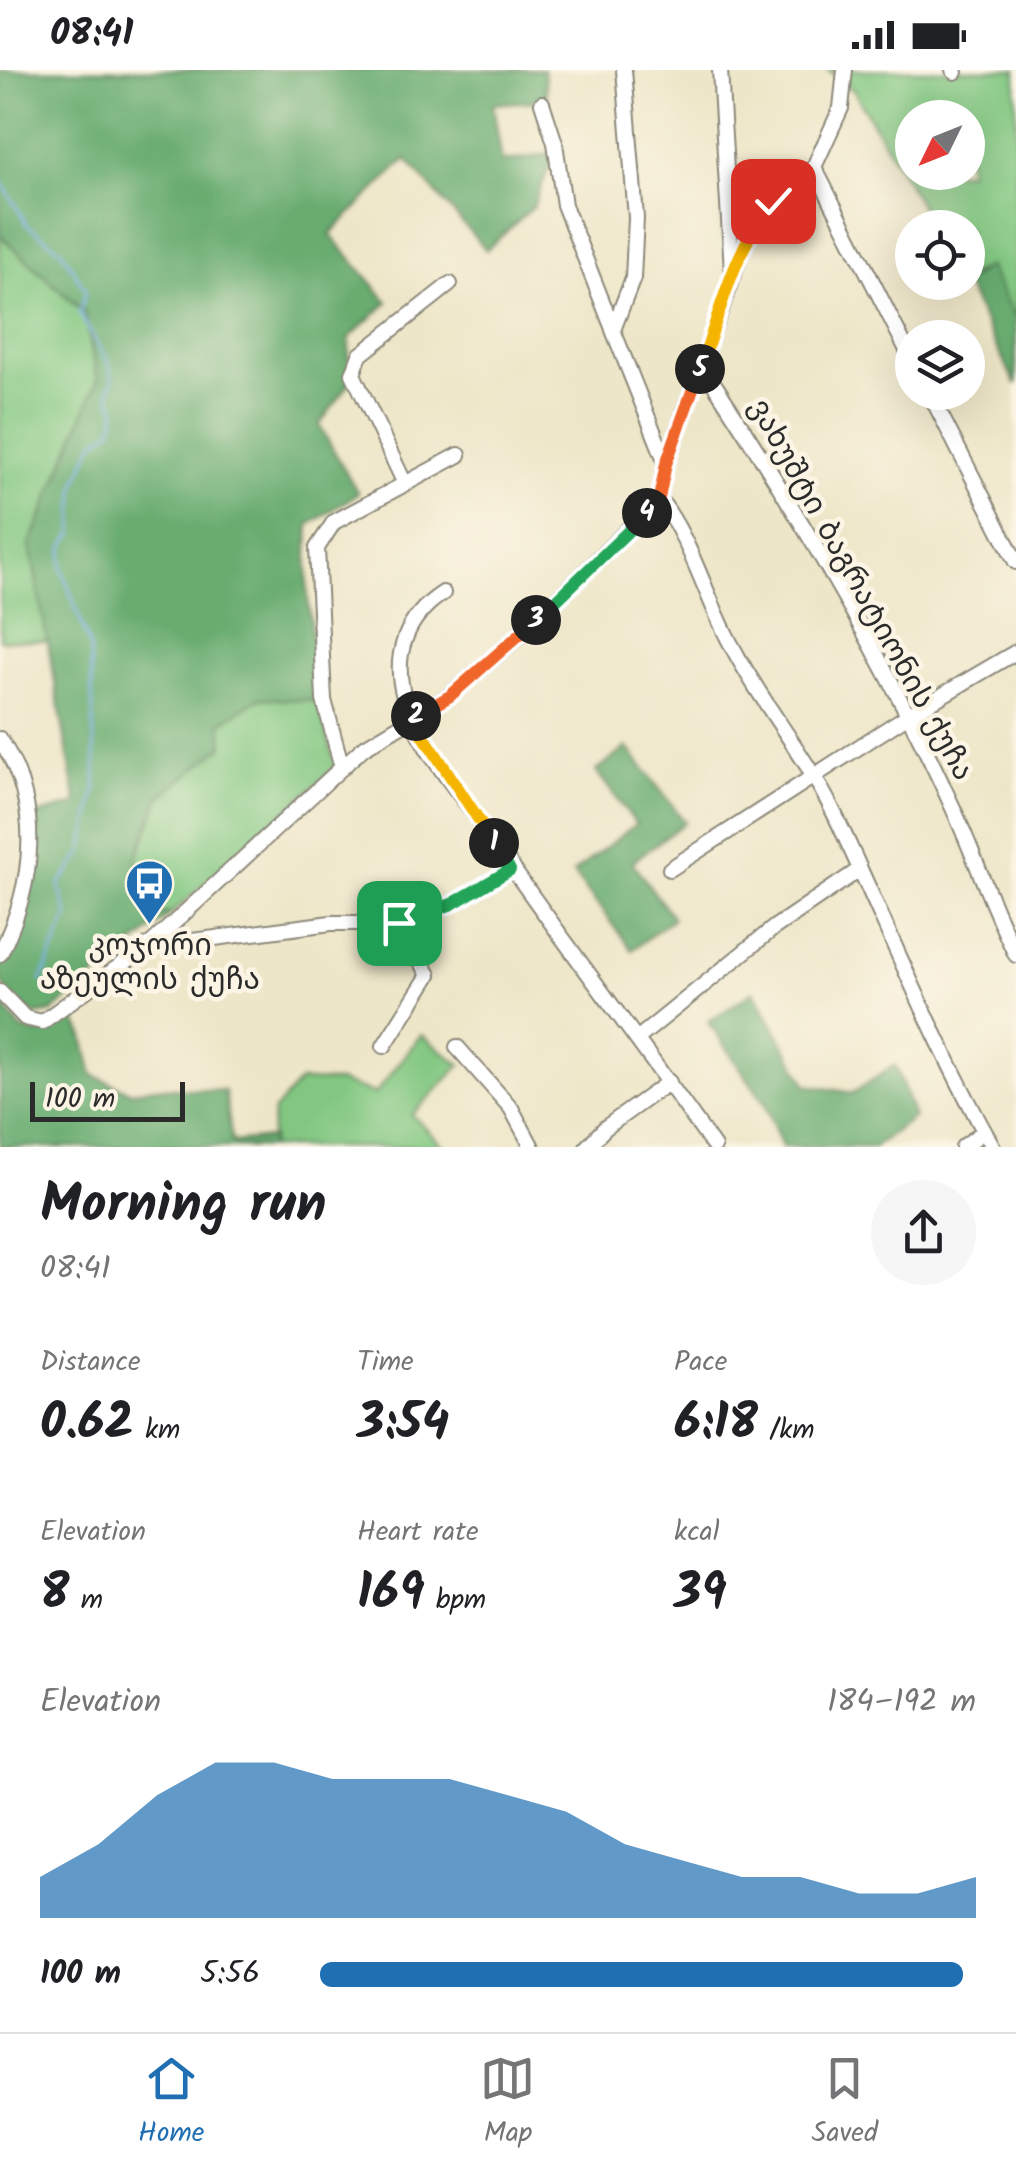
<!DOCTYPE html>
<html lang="en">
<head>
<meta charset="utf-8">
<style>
	body { margin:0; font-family:Kalam,"Noto Sans Georgian",sans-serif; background:#f6f6f6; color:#202124; height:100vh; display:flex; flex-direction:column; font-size:38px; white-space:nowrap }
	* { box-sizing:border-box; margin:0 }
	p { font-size:32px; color:#757577 }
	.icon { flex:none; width:55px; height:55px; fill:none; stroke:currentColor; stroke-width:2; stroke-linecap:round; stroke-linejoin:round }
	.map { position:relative; height:1077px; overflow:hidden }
	.sheet { display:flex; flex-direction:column; background:#fff; flex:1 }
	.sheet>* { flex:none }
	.needle { width:65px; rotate:227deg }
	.controls { position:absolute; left:895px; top:30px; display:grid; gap:20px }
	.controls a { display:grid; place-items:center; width:90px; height:90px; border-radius:50%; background:#fff; box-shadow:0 10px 40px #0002; font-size:50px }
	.scale { position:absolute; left:30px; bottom:25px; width:155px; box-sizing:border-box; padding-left:10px; border:5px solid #2b2b2b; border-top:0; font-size:28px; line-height:35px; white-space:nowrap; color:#2b2b2b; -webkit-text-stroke:8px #fcf5e5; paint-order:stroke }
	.pin { position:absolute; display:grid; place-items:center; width:85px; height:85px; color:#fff; margin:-42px; border-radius:20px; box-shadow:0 5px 15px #0006 }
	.km { position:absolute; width:50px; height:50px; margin:-25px; border-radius:50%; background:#222; color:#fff; font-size:28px; line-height:50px; text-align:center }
	.round { display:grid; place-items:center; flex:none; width:105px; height:105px; border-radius:52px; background:#f6f6f6 }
	.summary { display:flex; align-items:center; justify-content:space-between; height:170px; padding:0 40px }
	h1 { font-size:55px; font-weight:800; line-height:75px }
	.figures { display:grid; grid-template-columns:repeat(3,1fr); gap:15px; height:170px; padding:10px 40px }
	.figures div { display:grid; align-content:center }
	.figures b { font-size:50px; font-weight:800 }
	.figures small { font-size:28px; font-weight:400 }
	.figures p { font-size:28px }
	.chart { height:280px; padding:20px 40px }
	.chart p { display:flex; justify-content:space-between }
	.chart svg { width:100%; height:180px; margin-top:10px; fill:#1f6fb2; opacity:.7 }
	ul { padding:0 40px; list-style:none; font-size:32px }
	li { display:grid; grid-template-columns:160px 120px 1fr; align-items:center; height:75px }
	li i { height:25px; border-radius:12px; background:#1f6fb2 }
	.status { display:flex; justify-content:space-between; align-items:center; height:70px; padding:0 50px; background:#fff; direction:ltr }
	.status svg { height:28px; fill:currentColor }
	.tabs { display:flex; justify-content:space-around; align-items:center; height:140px; border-top:2px solid #e0e0e0; background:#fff; font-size:28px; color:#757577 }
	.tabs a { display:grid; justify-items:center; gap:5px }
	.tabs .selected { color:#1f6fb2 }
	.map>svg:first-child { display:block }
</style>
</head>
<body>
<div class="status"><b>08:41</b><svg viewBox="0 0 49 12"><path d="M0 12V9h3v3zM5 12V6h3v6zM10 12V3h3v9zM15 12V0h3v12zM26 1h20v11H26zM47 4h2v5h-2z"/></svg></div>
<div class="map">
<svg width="1016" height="1077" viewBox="0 0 1016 1077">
	<rect width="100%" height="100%" fill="#fcf5e5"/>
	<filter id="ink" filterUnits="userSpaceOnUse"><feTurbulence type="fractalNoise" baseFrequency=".01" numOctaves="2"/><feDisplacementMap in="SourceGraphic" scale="20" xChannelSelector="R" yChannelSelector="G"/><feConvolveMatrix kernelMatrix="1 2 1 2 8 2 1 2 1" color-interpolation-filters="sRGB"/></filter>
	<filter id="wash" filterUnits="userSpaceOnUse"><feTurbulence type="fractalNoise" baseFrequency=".0048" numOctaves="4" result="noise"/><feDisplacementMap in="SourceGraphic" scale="40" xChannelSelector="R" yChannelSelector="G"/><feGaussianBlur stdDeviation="2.25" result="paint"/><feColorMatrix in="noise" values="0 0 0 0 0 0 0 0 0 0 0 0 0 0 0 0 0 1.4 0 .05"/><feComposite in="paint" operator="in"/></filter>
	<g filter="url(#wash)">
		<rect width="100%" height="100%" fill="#eee6c8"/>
		<path fill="#81c781" stroke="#567956" stroke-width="2.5" fill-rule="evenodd" d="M828 0H1016V250L988 197 968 206V158L933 157 854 21ZM912 48H968V102H912Z
			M0 165 84 243 98 310 30 475 49 571 0 570Z
			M259 628 318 631 336 697 171 844H158L136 791 160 727 222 676 221 653Z
			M421 965 461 995 412 1045 444 1077H270L273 1042 300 1011 340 1012 375 1024Z"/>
		<path fill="#68ac6f" stroke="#4a6c4d" stroke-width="2.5" d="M0 0H544L547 30 493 34 502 92 555 83 533 137 486 180 406 89 330 164 388 232 349 268V314L319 355 358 423 309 455 307 518 318 631 259 628 221 653 223 676 160 727 136 790 158 843 171 844 52 942 36 945C18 935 0 921 0 899L32 795 36 745 77 734 30 475 98 310 84 242 0 165Z
			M988 196 1016 250V315L964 213Z
			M627 677 685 752 632 792 673 848 632 880 573 803 636 754 596 701Z
			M754 921 807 1015 853 1023 895 995 914 1047 874 1077H782L764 1032 708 952Z
			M0 930 21 959 38 964 71 941 84 967 93 1005 131 1022 154 1017 225 1021 232 1072 272 1068 270 1077H0Z"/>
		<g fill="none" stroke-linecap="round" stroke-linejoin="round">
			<path stroke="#77aee6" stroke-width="2.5" d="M0 109 27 155 61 180 86 221 79 243 109 294 113 309 109 321 116 343 112 359 93 374 75 416 74 462 63 478 62 499 90 578 96 715 83 783 59 815 68 846 41 911"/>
		</g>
	</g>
	<g filter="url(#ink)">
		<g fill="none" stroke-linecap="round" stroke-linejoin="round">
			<defs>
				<path id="minor" d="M624 0 636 148 633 208 613 260 666 393
					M720 0 732 200
					M953 0 955 2
					M542 33 555 73 564 135 613 259
					M814 97 912 290
					M701 294C794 435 883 584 953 738 975 787 992 837 1016 885
					M929 322 1016 492
					M405 414 353 304 360 285 450 214
					M659 429C691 468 707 532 733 578 764 637 807 687 836 747 888 857 933 971 993 1077
					M443 523C406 547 392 585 404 627 417 675 455 716 483 756 557 865 639 969 714 1077
					M0 669C43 736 35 813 0 884
					M342 698 324 630 317 478 334 452 459 385
					M670 799 907 646 1016 582
					M153 872 363 678 449 626 526 560 659 429 666 393 739 189 755 153 773 131 814 97 841 38 845 0
					M0 922 25 948 42 952 153 872 169 874 331 853H399L452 834 510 800
					M637 969 775 857 859 800
					M384 976 429 905 399 853
					M457 977 511 1038 532 1077
					M587 1077 605 1058 669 1012
					M963 1077 984 1061"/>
			</defs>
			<use href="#minor" stroke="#8c887a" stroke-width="18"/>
			<use href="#minor" stroke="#fff" stroke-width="14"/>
		</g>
	</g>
	<g fill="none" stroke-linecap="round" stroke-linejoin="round" filter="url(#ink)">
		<defs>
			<path id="split-1" d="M399 853 452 834 510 800 494 773"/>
			<path id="split-2" d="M416 646 412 648 494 773"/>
			<path id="split-3" d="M416 646 450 626 536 550"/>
			<path id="split-4" d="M536 550 647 443"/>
			<path id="split-5" d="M647 443 659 428 666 394 700 299"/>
			<path id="split-6" d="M700 299C720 242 734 179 773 131"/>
		</defs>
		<use href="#split-1" stroke="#fff" stroke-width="20"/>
		<use href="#split-2" stroke="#fff" stroke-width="20"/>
		<use href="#split-3" stroke="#fff" stroke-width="20"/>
		<use href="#split-4" stroke="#fff" stroke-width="20"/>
		<use href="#split-5" stroke="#fff" stroke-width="20"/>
		<use href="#split-6" stroke="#fff" stroke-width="20"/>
		<use href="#split-1" stroke="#22a559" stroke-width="12"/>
		<use href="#split-2" stroke="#f5b400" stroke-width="12"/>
		<use href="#split-3" stroke="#f0652b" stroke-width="12"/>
		<use href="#split-4" stroke="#22a559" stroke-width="12"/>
		<use href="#split-5" stroke="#f0652b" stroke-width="12"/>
		<use href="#split-6" stroke="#f5b400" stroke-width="12"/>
	</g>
	<defs>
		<symbol id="bus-pin" viewBox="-11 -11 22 30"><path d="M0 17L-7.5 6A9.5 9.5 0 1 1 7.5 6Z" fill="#1f6fb2" stroke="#fcf5e5"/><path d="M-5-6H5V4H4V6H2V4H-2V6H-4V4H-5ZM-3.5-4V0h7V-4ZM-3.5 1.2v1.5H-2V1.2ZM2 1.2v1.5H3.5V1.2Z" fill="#fff"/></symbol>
	</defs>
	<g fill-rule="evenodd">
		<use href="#bus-pin" x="122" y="786" width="55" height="75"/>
	</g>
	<g text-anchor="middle" stroke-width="9" stroke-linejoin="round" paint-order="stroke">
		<g font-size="30" fill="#2b2b2b" stroke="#fcf5e5">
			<text transform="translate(862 519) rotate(61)" y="10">ვახუშტი ბაგრატიონის ქუჩა</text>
		</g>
		<g font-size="30" fill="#2b2b2b" stroke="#fcf5e5">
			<text x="150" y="885">კოჯორი<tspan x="150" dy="34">აზეულის ქუჩა</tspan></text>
		</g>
	</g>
</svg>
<div class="controls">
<a><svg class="needle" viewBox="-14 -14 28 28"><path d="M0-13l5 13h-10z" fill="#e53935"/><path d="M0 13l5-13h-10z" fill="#757577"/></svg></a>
<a><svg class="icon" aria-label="locate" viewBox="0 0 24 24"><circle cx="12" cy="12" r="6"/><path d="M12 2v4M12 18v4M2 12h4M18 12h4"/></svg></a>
<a><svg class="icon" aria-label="layers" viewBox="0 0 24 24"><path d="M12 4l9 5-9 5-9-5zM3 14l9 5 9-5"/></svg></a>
</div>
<div class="scale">100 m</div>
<div class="pin" style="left:399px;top:853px;background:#1e9e55"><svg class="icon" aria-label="arrive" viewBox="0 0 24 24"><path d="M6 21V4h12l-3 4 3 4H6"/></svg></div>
<div class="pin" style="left:773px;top:131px;background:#d93025"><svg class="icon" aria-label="check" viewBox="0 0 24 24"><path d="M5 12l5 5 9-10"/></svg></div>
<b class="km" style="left:494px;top:773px">1</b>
<b class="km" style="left:416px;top:646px">2</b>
<b class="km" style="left:536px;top:550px">3</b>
<b class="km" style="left:647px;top:443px">4</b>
<b class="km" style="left:700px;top:299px">5</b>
</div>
<section class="sheet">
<div class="summary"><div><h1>Morning run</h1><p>08:41</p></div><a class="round"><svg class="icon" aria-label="share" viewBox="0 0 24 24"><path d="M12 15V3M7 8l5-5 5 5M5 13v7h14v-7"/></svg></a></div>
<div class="figures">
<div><p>Distance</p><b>0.62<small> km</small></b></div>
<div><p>Time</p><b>3:54</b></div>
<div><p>Pace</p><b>6:18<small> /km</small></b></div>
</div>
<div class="figures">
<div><p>Elevation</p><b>8<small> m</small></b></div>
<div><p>Heart rate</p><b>169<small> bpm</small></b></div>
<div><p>kcal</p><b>39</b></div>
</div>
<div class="chart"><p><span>Elevation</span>184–192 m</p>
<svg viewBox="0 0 160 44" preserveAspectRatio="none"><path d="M0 44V34L10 26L20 14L30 6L40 6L50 10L60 10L70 10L80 14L90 18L100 26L110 30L120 34L130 34L140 38L150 38L160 34V44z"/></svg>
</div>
<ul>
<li><b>100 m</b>5:56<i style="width:98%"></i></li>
</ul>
</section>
<nav class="tabs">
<a class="selected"><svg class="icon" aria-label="home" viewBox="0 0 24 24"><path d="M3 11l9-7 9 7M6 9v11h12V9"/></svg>Home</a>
<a><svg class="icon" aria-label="map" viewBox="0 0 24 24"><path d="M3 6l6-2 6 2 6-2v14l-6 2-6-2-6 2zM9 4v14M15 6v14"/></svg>Map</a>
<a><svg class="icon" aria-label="saved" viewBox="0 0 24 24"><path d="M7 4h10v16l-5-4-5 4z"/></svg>Saved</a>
</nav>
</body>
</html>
